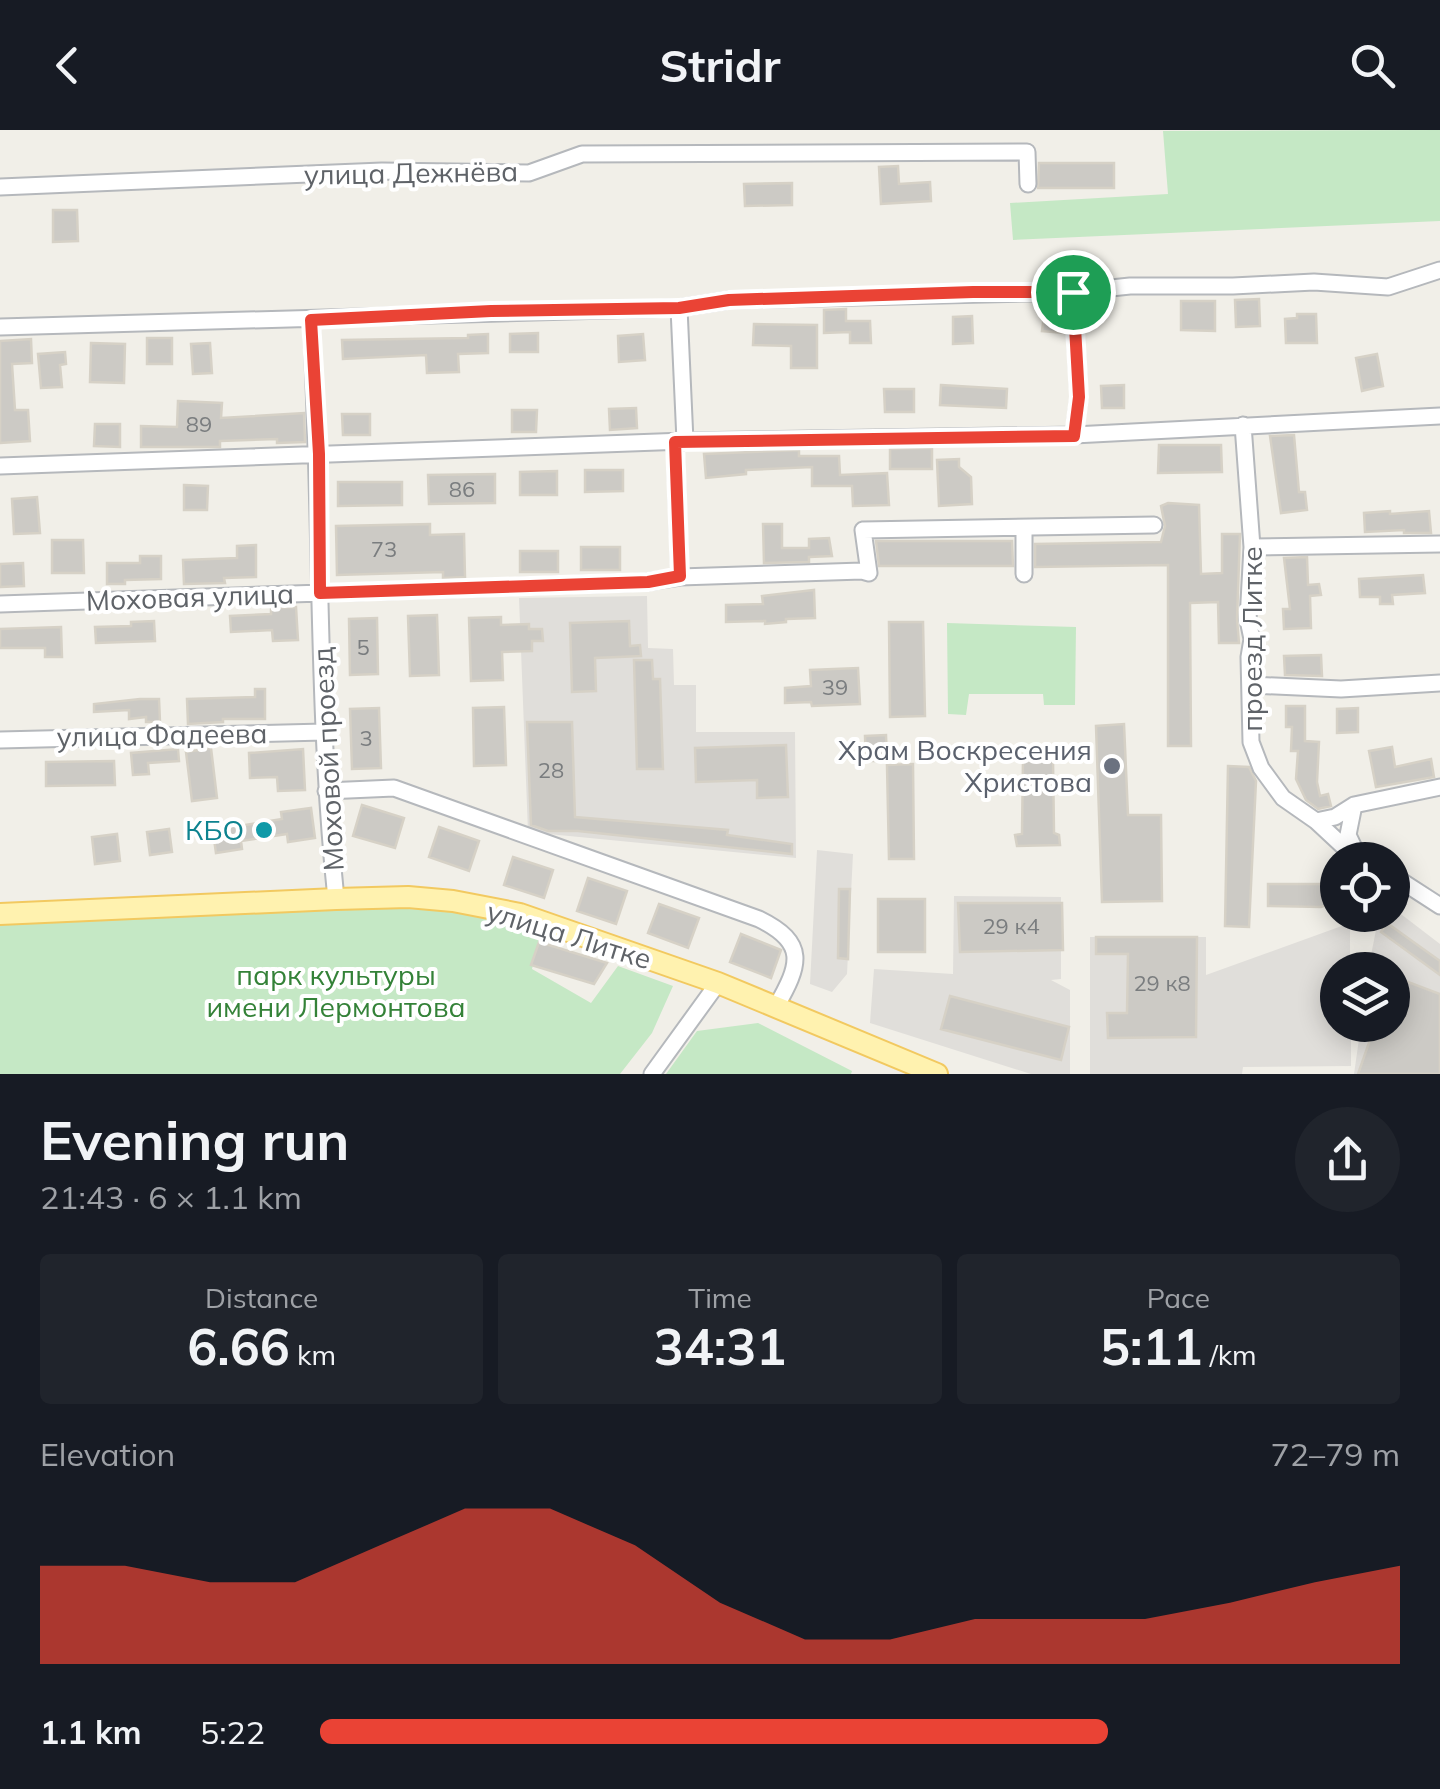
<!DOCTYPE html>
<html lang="en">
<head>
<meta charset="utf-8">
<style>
	body { margin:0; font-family:Mulish,sans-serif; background:#20242c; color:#f1f3f6; height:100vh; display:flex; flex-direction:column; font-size:38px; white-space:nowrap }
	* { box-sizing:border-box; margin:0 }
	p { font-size:32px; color:#9ea1a6 }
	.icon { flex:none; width:55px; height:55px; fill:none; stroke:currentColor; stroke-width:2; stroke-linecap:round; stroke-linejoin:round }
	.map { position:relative; height:944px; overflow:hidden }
	.side { display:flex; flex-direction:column; background:#171b24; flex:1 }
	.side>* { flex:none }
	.fabs { position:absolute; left:1320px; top:712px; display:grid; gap:20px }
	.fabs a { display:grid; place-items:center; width:90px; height:90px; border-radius:50%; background:#171b24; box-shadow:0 5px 25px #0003; font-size:50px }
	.pin { position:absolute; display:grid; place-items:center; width:85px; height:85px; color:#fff; margin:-42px; border:5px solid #fff; border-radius:50%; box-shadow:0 2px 10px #0007 }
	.round { display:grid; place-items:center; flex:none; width:105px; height:105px; border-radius:52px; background:#20242c }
	.summary { display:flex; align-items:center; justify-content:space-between; height:170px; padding:0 40px }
	h1 { font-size:55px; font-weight:700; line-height:75px }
	.metrics { display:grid; grid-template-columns:repeat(3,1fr); gap:15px; height:170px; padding:10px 40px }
	.metrics div { display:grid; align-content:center; border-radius:10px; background:#20242c; text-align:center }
	.metrics b { font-size:50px; font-weight:700 }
	.metrics small { font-size:28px; font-weight:400 }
	.metrics p { font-size:28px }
	.chart { height:280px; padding:20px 40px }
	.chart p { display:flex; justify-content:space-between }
	.chart svg { width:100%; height:180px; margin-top:10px; fill:#ea4335; opacity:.7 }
	ul { padding:0 40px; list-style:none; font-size:32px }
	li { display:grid; grid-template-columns:160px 120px 1fr; align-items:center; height:75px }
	li i { height:25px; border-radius:12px; background:#ea4335 }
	header { display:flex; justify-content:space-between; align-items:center; height:130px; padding:0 40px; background:#171b24; font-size:45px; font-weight:700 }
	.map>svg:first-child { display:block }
</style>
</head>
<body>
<header><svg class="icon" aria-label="back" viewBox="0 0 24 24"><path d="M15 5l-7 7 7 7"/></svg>Stridr<svg class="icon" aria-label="search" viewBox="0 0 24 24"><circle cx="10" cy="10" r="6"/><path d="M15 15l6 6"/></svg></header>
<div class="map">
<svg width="1440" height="944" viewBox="0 0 1440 944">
	<rect width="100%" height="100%" fill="#f1efe8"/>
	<path fill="#e0deda" d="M647 466 648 518 673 519 674 555H696V602H795L796 728 528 702 519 468Z
		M817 720 853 724 847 844 832 862 810 854Z
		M954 766 1061 767V849L1051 850 1070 860V944H1031L870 893 874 839 953 844Z
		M1393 778 1440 814V944H1354L1361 895H1392V840H1368L1379 785H1392Z
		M1350 793V840H1338V895H1351V936L1243 937 1242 944H1090V807H1206V845Z"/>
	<path fill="#c5e8c5" d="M1440 0V91L1013 110 1010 73 1168 64 1163 1Z
		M947 493 1076 497 1075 575H1044L1043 564H969L966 585 948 584Z
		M373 778 441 780 541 799 532 839 591 873 618 836 673 856 652 903 620 944H0V792Z
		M758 893 852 941 851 944H666L697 901Z"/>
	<path fill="#cccac5" stroke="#d6d1c6" stroke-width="2.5" d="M1039 33H1114V58H1038Z
		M898 36 899 54 930 52 931 71 881 74 879 37Z
		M792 53V75L745 76 744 54Z
		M53 80H77L78 111 53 112Z
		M1259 169 1260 196 1236 197 1235 170Z
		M1181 171H1215V201L1181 200Z
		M1045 176 1063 177 1064 203 1042 201Z
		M846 179V191H870L871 213H850V202L824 203V180Z
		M1297 184H1316L1317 213H1286L1285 189 1297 188Z
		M972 186 973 213 953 214V187Z
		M754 194 817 195V238H791V216L753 215Z
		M538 203V222H510V204Z
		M488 204V223L458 224 459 242 427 243 426 225 343 229 342 210 468 208V205Z
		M643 204 645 230 619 232 618 206Z
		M147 208H172V234H147Z
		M31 209 32 233 12 234 15 280H28L30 311 0 313V211Z
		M91 213 125 214 124 253 90 252Z
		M210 213 212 243 193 244 191 214Z
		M65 222 66 234 60 235 62 257 41 258 38 224Z
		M1377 224 1383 256 1362 261 1356 228Z
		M941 255 1007 259 1006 278 940 275Z
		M1124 255V278H1102L1101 256Z
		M884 259H914V282H885Z
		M178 271 222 273 221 288 304 283 305 312 277 313V309L220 311V317H141V296L177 297Z
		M636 278 637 298 610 300 609 279Z
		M512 280H537L536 302H512Z
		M342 284H370V305H343Z
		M95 294H120V317L94 316Z
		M1294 305 1299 362H1305L1307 380 1281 383 1270 306Z
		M1159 315H1221L1222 342 1158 343Z
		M932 318V339H890V319Z
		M799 320V326H839L840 345 887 343 889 375 853 376 852 356H812V337L746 340V344L706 348 704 324Z
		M959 329V337L971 347 972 374 939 376 937 330Z
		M585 340H623V361L585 362Z
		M557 341V365H520V342Z
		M495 344V373L429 374 428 345Z
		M338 352H402V375L338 376Z
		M184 355 208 356 207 380H184Z
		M37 367 40 403 14 404 12 369Z
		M1168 373 1199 375 1201 444 1222 443V404H1240L1237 489 1239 513H1219L1218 472 1190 473 1191 616H1168V435L1035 437V414L1161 412 1165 396 1161 376Z
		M1390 381V384L1429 381 1431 403H1404V400L1365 402 1364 383Z
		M430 394V405L464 404 465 447 443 448V442L337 445 336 396Z
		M763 394H782V418H809V409L829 408 832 426 809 427V432L764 433Z
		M52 410H83L84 443H52Z
		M876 411H1012L1013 436H879Z
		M256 415V447L224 448 225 453 184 454 183 430 237 428V416Z
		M581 417H620V440H581Z
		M520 421H558V442H520Z
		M140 426H161V449L125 450V454H107V433H140Z
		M1307 427 1308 455 1319 454 1321 465 1310 466 1311 498 1284 499 1283 479H1290L1284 428Z
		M23 433 24 456 0 457V434Z
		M1423 445 1425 463 1392 465 1393 474H1380V467H1360L1359 449Z
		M814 460 815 488 786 489V492L765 494V491L726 492V475L763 474 762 466Z
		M296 477 298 510 273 511 272 500 231 502 230 486 271 484V478Z
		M437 485 439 545 410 546 408 486Z
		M501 487V495L529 494V499H542L543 511H532V521L502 522 503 550 471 551 469 488Z
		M377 488 378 544 350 545 349 489Z
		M154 491 155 511 96 513 95 497 131 496V492Z
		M629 491 630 516 640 515 641 526 595 528 596 561 572 562 570 493Z
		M889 492H923L925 586 890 587Z
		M61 497 62 527H45V518H0V499Z
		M1321 525 1322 546 1285 545 1284 526Z
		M634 530H652L653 549H660L663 639H637Z
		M858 538 860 574 812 576 811 572 785 573V558L811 556 810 540Z
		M255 559H265V589H223V592L188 594 187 569 255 567Z
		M140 569H159L160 592H146V587L129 589V580L94 582V574Z
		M1286 576H1305V611L1319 612 1317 652 1320 666 1328 664 1331 676 1318 679 1306 670 1296 649 1298 621H1291L1292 597H1286Z
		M504 577 506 635 474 636 473 578Z
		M379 578 381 638 352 639 350 579Z
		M1358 578V602L1337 603V579Z
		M527 592H572L575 687 728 700 727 705 792 714V724L578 701H548L531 695Z
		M1124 594 1128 685H1161L1162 771 1102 772 1096 596Z
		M886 605 887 631H866L865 606Z
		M786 615 788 667 757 668V650L696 652 695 618Z
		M1392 617 1395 637 1431 629 1434 647 1376 657 1369 621Z
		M211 618 217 668 192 671 186 622Z
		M178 619 179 631 148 633 149 644 133 645 131 623Z
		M303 619 305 660 278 661 277 647 250 648 249 623Z
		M1023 629 1053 630 1054 703 1059 705 1060 715 1017 716 1015 705 1022 704Z
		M114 631 115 655 46 656V632Z
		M913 634 914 729H889L887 635Z
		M1228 636 1249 637 1256 651 1249 797 1225 796Z
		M362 675 404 688 395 718 353 706Z
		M311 678 315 708 288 712 287 704 241 711 242 719 216 723 212 695 238 691 239 696 282 689 281 682Z
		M439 697 479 711 469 741 429 727Z
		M169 699 172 722 150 725 147 702Z
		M117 704 120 731 95 734 92 707Z
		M513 727 553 740 544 768 504 755Z
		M1338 736V771L1321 777 1268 776V754H1326L1327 737Z
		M588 748 627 761 616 794 577 781Z
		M839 759H850L848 829 838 828Z
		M878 769H925V822H878Z
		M958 773H1062L1063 820 960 822Z
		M659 774 699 788 688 818 648 803Z
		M1387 793 1440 831V845L1381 802Z
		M741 804 781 820 771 848 730 832Z
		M1096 807H1197L1196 907 1108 908 1107 883H1127L1128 824H1096Z
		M539 812 607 833 594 854 531 835Z
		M1392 846 1440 864V944H1358L1371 907 1364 904 1367 895H1392Z
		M950 866 1069 897 1061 930 941 899Z"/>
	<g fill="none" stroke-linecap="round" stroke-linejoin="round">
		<defs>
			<path id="minor" d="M0 57 382 41 529 43 582 24 1027 22 1028 54
				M1073 162 1079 267 1074 305
				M679 178 685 311
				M311 190C322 383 316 576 336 769
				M0 197 679 178 729 170 1073 162 1130 156H1233L1314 152 1388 157 1440 140
				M1243 295 1252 417 1248 490 1252 509 1249 527 1251 612 1261 638 1283 668 1316 691 1345 718 1367 730
				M675 312 680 447
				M0 336 685 311 1074 305 1440 286
				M1252 417 1440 414
				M1024 444V398
				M0 474 647 452 680 447 862 441 869 443 863 400 1154 395
				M1251 555 1341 559 1440 553
				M0 610 324 602
				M326 661 394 658 759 789C808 813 800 835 776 877
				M1354 675 1348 705 1357 724
				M1316 691 1335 687 1354 675 1440 657
				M1392 745 1440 776
				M652 944 718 853"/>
			<path id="major" d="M0 784 336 769 408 767 453 771 520 784 718 853 937 944"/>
		</defs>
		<use href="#minor" stroke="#b5b8bc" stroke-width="19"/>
		<use href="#major" stroke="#f2c960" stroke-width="24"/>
		<use href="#minor" stroke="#fff" stroke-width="15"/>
		<use href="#major" stroke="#fff2af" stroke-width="20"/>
	</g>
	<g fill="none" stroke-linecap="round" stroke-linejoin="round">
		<defs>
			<path id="route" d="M973 162H1073L1079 267 1074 306 675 312 680 446 648 452 320 463 319 324 311 190 491 181 679 178 729 170Z"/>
		</defs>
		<use href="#route" stroke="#fff" stroke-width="20"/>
		<use href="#route" stroke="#ea4335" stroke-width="12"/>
	</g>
	<circle fill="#6b7280" stroke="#fff" stroke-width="4" cx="1112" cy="636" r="10"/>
	<circle fill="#0f9aa8" stroke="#fff" stroke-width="4" cx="264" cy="700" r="10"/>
	<g text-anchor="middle" stroke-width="8" stroke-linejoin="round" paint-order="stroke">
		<g font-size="22" fill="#7a7d7f">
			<text x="199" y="302">89</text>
			<text x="462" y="367">86</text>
			<text x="384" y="427">73</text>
			<text x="363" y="525">5</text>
			<text x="835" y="565">39</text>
			<text x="366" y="616">3</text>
			<text x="551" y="648">28</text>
			<text x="1011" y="804">29 к4</text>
			<text x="1162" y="861">29 к8</text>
		</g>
		<g font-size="28" fill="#5f6368" stroke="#fff">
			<text transform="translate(411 43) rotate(-1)" y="10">улица Дежнёва</text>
			<text transform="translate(190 467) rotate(-2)" y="10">Моховая улица</text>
			<text transform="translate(1252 509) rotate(-90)" y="10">проезд Литке</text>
			<text transform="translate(162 605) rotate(-1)" y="10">улица Фадеева</text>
			<text transform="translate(328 629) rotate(-93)" y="10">Моховой проезд</text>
			<text transform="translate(569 805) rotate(17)" y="10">улица Литке</text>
		</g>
		<g font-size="28" fill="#5b616d" stroke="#fff" text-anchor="end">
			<text x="1092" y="630">Храм Воскресения<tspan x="1092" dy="32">Христова</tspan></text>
		</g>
		<g font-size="28" fill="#0d838f" stroke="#fff" text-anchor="end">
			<text x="244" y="710">КБО</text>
		</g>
		<g font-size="28" fill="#348238" stroke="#fff">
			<text x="336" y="855">парк культуры<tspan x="336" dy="32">имени Лермонтова</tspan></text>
		</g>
	</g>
</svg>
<div class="fabs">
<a><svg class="icon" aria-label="locate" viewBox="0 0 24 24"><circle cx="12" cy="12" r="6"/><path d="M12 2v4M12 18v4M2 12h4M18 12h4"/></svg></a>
<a><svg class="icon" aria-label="layers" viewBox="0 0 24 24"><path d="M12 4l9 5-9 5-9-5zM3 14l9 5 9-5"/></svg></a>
</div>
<div class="pin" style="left:1073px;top:162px;background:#1e9e55"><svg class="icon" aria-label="arrive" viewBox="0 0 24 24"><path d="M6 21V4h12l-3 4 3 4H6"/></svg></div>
</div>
<section class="side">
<div class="summary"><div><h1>Evening run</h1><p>21:43 · 6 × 1.1 km</p></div><a class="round"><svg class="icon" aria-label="share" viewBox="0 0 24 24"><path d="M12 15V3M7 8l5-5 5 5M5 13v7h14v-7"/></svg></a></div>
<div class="metrics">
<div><p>Distance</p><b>6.66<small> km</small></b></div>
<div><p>Time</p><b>34:31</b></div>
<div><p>Pace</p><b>5:11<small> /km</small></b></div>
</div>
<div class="chart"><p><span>Elevation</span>72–79 m</p>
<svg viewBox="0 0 160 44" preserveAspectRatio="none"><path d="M0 44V20L10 20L20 24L30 24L40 15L50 6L60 6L70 15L80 29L90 38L100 38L110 33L120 33L130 33L140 29L150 24L160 20V44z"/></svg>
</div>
<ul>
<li><b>1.1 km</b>5:22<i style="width:73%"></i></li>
</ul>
</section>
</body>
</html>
